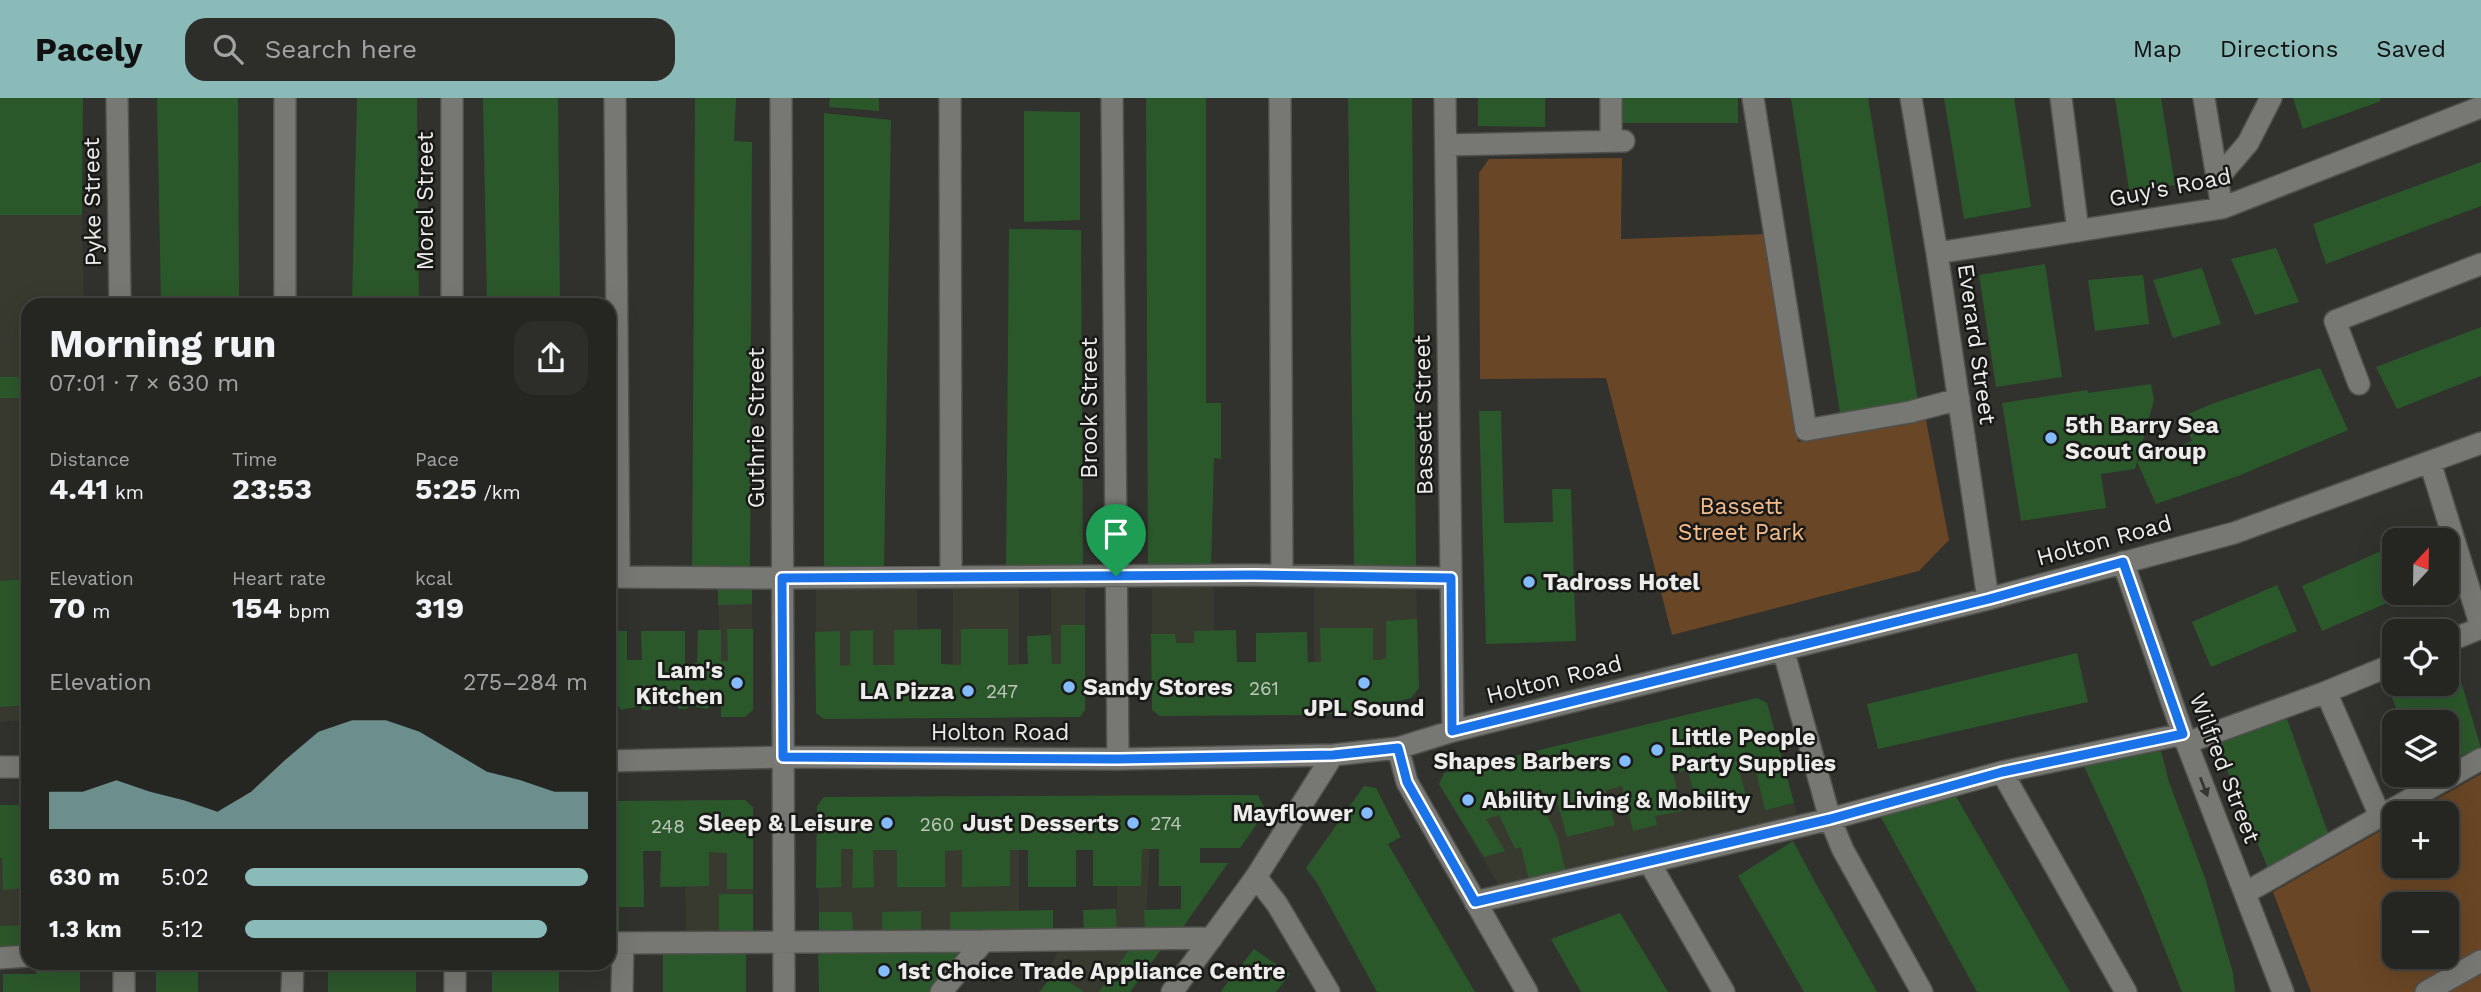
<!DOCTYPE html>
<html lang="en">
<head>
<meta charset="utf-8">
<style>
	body { margin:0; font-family:"Work Sans",sans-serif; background:#2d2d2a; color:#f1f3f6; height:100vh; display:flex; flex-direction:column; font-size:26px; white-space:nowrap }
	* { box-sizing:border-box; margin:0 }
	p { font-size:23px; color:#a3a5a5 }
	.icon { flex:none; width:38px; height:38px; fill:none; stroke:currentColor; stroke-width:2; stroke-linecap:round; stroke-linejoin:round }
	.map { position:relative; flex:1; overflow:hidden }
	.sheet { position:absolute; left:21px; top:200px; width:595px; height:672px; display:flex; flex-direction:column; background:#252522; border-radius:21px; box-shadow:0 7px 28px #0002,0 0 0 2px #424240 }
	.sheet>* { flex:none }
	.needle { width:46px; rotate:22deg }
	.tools { position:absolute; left:2382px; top:430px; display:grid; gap:14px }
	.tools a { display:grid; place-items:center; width:77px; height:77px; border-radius:14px; background:#252522; box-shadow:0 7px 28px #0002,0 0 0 2px #424240; font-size:35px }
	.pin { position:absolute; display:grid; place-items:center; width:60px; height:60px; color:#fff; margin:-72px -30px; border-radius:50% 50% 50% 0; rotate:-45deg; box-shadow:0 0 7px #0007 }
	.pin .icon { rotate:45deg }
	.round { display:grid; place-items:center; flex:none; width:74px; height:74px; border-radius:21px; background:#2d2d2a }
	.headline { display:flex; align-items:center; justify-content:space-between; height:119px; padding:0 28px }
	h1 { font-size:38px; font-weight:700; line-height:52px }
	.figures { display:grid; grid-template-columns:repeat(3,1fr); gap:10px; height:119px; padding:7px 28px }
	.figures div { display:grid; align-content:center }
	.figures b { font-size:30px; font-weight:700 }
	.figures small { font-size:19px; font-weight:400 }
	.figures p { font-size:19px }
	.chart { height:196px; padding:14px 28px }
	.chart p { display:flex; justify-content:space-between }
	.chart svg { width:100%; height:126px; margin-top:7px; fill:#8bbbb9; opacity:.7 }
	ul { padding:0 28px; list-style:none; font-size:23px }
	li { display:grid; grid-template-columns:112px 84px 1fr; align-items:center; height:52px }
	li i { height:18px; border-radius:9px; background:#8bbbb9 }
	header { display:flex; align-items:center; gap:42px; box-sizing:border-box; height:98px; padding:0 35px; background:#8bbbb9; color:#111 }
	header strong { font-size:33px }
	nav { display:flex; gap:38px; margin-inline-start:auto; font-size:24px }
	.search { width:490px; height:63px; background:#2d2d2a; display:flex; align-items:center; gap:18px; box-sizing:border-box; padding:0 24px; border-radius:21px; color:#a3a5a5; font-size:26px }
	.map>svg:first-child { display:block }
</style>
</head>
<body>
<header>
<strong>Pacely</strong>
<div class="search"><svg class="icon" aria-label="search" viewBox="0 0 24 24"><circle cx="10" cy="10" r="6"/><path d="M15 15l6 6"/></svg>Search here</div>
<nav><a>Map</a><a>Directions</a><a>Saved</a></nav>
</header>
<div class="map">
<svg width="2481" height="894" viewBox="0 0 2481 894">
	<rect width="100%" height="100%" fill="#31312e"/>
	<path fill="#383a30" d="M0 117H82L84 206H28V622L0 624Z
		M917 483 919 619 824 621 816 615V484Z
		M953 483 1019 484V619L952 620Z
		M1152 483H1214V617L1160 618 1152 612Z
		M1051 484H1085V612L1080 619H1052Z
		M718 486H752L753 612 745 619H721Z
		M1314 486H1416L1419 590 1411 600 1348 615 1314 617Z
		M1757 600 1767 605 1798 720 1500 789 1439 686 1444 675Z
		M1019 698V834L819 836 817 708 824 699Z
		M1117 698 1150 751 1145 833 1117 832Z
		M684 702H745L753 709V836L686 837Z
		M0 707H28V852L0 853Z
		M1158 847 1160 853 1130 894H1084L1049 870 1060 850Z"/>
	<path fill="#694625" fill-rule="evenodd" d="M1622 60 1621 141 1769 136 1798 344 1925 317 1949 442 1919 473 1672 537 1606 280 1480 281 1479 75 1489 61Z
		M2481 676V894H2311L2273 794 2394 725V768H2446V716H2410ZM2394 807H2446V859H2394Z"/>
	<path fill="#2b582b" d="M0 0H83L82 117H0Z
		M157 0H238L239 206H161Z
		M357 0H417L419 206H352Z
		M483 0H558L560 206H487Z
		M695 0H736L734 43 752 44 750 472H692Z
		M830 0H879V13L829 9Z
		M1146 0H1206V305H1221V361L1214 360 1211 470 1148 469Z
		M1348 0H1412L1416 470 1354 468Z
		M1478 0H1545V29L1478 28Z
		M1620 0H1738V25H1621Z
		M1791 0H1868L1918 303 1840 315Z
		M1944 0H2014L2031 109 1964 121Z
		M2115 0H2161L2175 87 2129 92Z
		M2293 0H2380L2381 3 2303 31Z
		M1024 13 1080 14V122L1024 124Z
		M824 15 891 22 884 470 824 469Z
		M2481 64V108L2326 166 2313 126Z
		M1009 131 1081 132 1083 470H1006Z
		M2276 150 2299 204 2255 217 2231 161Z
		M2045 166 2062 279 1996 289 1979 177Z
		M2202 170 2221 226 2173 240 2153 182Z
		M2143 177 2149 226 2095 233 2088 182Z
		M2481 229V278L2397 311 2376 269Z
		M2320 270 2348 332 2238 378 2156 406 2137 364 2192 343 2181 319 2214 305Z
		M0 279H28V300H0Z
		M2151 286 2154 302 2135 371 2101 376 2106 410 2021 423 2002 305 2087 292 2088 295Z
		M1479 313H1501L1504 425 1553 424 1552 391H1571L1576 543 1486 546Z
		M2388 450 2394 464V495H2410L2322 533 2302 488Z
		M28 481V607L0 609V483Z
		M718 486H752V506L718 507Z
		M2277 487 2297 533 2211 569 2192 524Z
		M1417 521 1419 590 1411 600 1348 615 1314 617 1160 618 1152 612 1151 536H1175L1176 545H1194V533L1236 532 1237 564H1256V535L1307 534 1308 564H1321L1320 530H1373V562H1380L1386 560V523Z
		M1061 527H1085V612L1080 619 824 621 816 615 815 534 840 533V568L850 567V533L873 532V567H894V532L941 531V566L961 567V531H1008V567L1028 566 1027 538 1051 537 1052 566H1061Z
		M727 531H753V612L745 619H721V608H709L708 611 689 608 687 611H679L677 608H652L650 612H642L640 608 621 612 619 609H609V533H627V562H642L641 533H685V566L697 565 698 532H721V563H728Z
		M2451 550 2481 650 2446 664V625H2402L2383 577 2394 572V586H2446V551Z
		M2077 555 2088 604 1878 651 1867 606Z
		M1757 600 1767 605 1794 705 1765 712 1752 656 1736 661 1746 698 1697 710 1688 672 1673 675 1682 713 1655 718 1657 727 1633 733 1622 688 1606 692 1615 727 1567 739 1557 704 1543 707 1558 741 1566 775 1529 782 1521 749 1515 751 1499 717 1486 721 1505 753 1484 759 1439 686 1444 675Z
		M2287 621 2330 740 2268 770 2214 641Z
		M2161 653 2169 684 2205 780 2233 875 2235 894H2182L2141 792 2083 666Z
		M1364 688 1376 690 1401 739 1388 746 1475 894H1377L1317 785 1306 770Z
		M1954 695 2037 838 2070 894H1977L1878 714Z
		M1258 697 1266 713 1240 750H1200V765H1228L1181 832 1145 833 1144 812 1181 811V788H1159V751H1142L1141 788H1093V752H1076V789H1028V752H1010V788L962 789V752L945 753V789H897V752H873L874 789 852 790 853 751H841V789L816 790 817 708 824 699Z
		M745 702 753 709V791H727V755L709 754V788L660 789 661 753H643L644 809H619V839H609V703Z
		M0 707H28V817H24V790L3 792 2 760H0Z
		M1793 743 1815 784 1877 894H1804L1738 778Z
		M719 796H753V836H719Z
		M1116 811 1117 832 1084 833 1083 812Z
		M1053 812V833L950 835V814Z
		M921 813V835H882V814Z
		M819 814H852L853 835 819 836Z
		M1620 815 1648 861 1668 894H1581L1551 841Z
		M28 827V852L0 853V828Z
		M1158 847 1160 853 1130 894H1099L1132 848Z
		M818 851H967L931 894H819Z
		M1254 851 1290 876 1276 894H1220Z
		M663 852 746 853V894H663Z
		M156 864H233V872H198V894H156Z
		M328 864H416V894H328Z
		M492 864H559V894H492Z
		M36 865H80V894H3V876H36Z
		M1055 874 1084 894H1039Z"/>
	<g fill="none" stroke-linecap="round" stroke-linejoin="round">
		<defs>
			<path id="minor" d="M117 0 120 206
				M285 0V206
				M452 0V206
				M615 0 619 479
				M781 0 784 894
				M950 0 951 478
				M1112 0 1118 661
				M1280 0 1282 477
				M1445 0 1453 633
				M1611 0V43
				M1753 0 1806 332 1910 314 1959 301
				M1911 0 1937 155 1988 501
				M2061 0 2078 133
				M2204 0 2222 110
				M1446 47 1624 43
				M2217 81 2248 45 2271 0
				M1937 155 2222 110 2481 9
				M2359 286 2335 223 2481 166
				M2430 364 2481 529
				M2123 464 2183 636 2283 894
				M609 479 782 480 1253 477 1451 480
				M2446 544 2481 530
				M1783 551 1830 721 1843 752 1922 894
				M2326 594 2380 718
				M2186 645 2326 594 2394 566
				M1398 650 1407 684 1527 894
				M609 663 783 659 1118 661 1333 657 1398 650 1453 633 1988 501 2234 435 2481 345
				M0 669H28
				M2002 674 2183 636
				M1649 764 1830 721 2002 674 2126 894
				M1256 779 1277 806 1329 894
				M2245 795 2481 661
				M1475 804 1649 764 1724 894
				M984 843 1212 840
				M609 845 984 843 941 894
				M0 860 28 858
				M124 864V894
				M455 864V894
				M292 894 293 864
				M622 894 623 845
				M1172 894 1256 779 1333 657
				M2426 894 2481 863"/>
		</defs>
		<use href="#minor" stroke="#50504d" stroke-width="24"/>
		<use href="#minor" stroke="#777874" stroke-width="21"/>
	</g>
	<defs><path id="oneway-solid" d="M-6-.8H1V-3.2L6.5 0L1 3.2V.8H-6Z" transform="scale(1.75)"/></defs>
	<use fill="#353633" href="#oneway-solid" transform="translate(2204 689) rotate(69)"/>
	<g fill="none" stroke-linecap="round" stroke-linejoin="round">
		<defs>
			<path id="route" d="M2123 464 2183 636 2002 674 1830 721 1475 804 1407 684 1398 650 1333 657 1118 661 783 659 782 480 1253 477 1451 480 1452 633 1989 501Z"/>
		</defs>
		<use href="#route" stroke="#fff" stroke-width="14"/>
		<use href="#route" stroke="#1a73e8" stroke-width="9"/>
	</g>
	<g fill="#84bcfb" stroke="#191917" stroke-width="2.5">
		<circle cx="2051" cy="340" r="7"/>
		<circle cx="1529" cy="484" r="7"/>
		<circle cx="737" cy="585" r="7"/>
		<circle cx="1364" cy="585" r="7"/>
		<circle cx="1069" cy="589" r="7"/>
		<circle cx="968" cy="593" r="7"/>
		<circle cx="1657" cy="652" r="7"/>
		<circle cx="1625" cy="663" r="7"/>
		<circle cx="1468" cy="702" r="7"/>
		<circle cx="1367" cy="715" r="7"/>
		<circle cx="887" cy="725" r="7"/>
		<circle cx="1133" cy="725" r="7"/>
		<circle cx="884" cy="873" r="7"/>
	</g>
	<g text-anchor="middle" stroke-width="5" stroke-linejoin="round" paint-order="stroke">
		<g font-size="19" fill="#bcc7ba">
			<text x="1264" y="597">261</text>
			<text x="1002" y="600">247</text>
			<text x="1166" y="732">274</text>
			<text x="937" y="733">260</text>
			<text x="668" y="735">248</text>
		</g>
		<g font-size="23" fill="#ececea" stroke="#191917">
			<text transform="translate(2170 89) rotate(-11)" y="8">Guy's Road</text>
			<text transform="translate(425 103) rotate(-90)" y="8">Morel Street</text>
			<text transform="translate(92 104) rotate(-91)" y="8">Pyke Street</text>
			<text transform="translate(1977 246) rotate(82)" y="8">Everard Street</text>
			<text transform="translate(1089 310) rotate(-90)" y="8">Brook Street</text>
			<text transform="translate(1423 317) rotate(-91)" y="8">Bassett Street</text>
			<text transform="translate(756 330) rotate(-90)" y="8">Guthrie Street</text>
			<text transform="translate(2104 442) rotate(-15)" y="8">Holton Road</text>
			<text transform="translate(1554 581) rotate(-14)" y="8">Holton Road</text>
			<text x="1000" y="642">Holton Road</text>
			<text transform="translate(2225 670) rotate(69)" y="8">Wilfred Street</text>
		</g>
		<g font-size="23" font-weight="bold" fill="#ececea" stroke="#191917" text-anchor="start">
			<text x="2065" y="335">5th Barry Sea<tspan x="2065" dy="26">Scout Group</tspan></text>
			<text x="1543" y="492">Tadross Hotel</text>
			<text x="723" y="580" text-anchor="end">Lam's<tspan x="723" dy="26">Kitchen</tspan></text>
			<text x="1083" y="597">Sandy Stores</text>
			<text x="954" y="601" text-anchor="end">LA Pizza</text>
			<text x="1364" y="618" text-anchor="middle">JPL Sound</text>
			<text x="1671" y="647">Little People<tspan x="1671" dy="26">Party Supplies</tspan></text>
			<text x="1611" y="671" text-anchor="end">Shapes Barbers</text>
			<text x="1482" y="710">Ability Living &amp; Mobility</text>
			<text x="1353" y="723" text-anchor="end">Mayflower</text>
			<text x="873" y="733" text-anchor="end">Sleep &amp; Leisure</text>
			<text x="1119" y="733" text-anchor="end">Just Desserts</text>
			<text x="898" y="881">1st Choice Trade Appliance Centre</text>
		</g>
		<g font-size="23" fill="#f6bc89" stroke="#191917">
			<text x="1741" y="416">Bassett<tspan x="1741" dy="26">Street Park</tspan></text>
		</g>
	</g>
</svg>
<div class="tools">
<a><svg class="needle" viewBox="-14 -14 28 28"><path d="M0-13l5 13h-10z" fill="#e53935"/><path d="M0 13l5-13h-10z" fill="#a3a5a5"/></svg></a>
<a><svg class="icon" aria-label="locate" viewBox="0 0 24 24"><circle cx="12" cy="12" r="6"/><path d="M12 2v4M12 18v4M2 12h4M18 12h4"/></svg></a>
<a><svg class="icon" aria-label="layers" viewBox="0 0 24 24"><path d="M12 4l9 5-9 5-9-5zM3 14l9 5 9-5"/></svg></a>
<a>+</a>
<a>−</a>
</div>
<div class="pin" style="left:1116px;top:478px;background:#1e9e55"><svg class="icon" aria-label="arrive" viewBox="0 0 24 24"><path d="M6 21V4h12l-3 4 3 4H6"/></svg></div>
<section class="sheet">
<div class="headline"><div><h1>Morning run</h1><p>07:01 · 7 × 630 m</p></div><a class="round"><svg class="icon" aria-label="share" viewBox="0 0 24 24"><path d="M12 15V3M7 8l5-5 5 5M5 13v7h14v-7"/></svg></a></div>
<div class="figures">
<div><p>Distance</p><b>4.41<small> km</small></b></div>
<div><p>Time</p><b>23:53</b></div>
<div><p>Pace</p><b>5:25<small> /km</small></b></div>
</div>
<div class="figures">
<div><p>Elevation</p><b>70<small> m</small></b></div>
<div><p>Heart rate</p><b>154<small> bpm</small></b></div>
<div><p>kcal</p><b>319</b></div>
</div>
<div class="chart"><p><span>Elevation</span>275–284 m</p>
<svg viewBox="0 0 160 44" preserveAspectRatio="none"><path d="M0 44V31L10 31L20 27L30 31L40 34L50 38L60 31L70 20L80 10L90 6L100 6L110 10L120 17L130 24L140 27L150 31L160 31V44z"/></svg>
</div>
<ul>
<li><b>630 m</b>5:02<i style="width:100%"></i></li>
<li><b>1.3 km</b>5:12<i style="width:88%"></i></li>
</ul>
</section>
</div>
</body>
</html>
